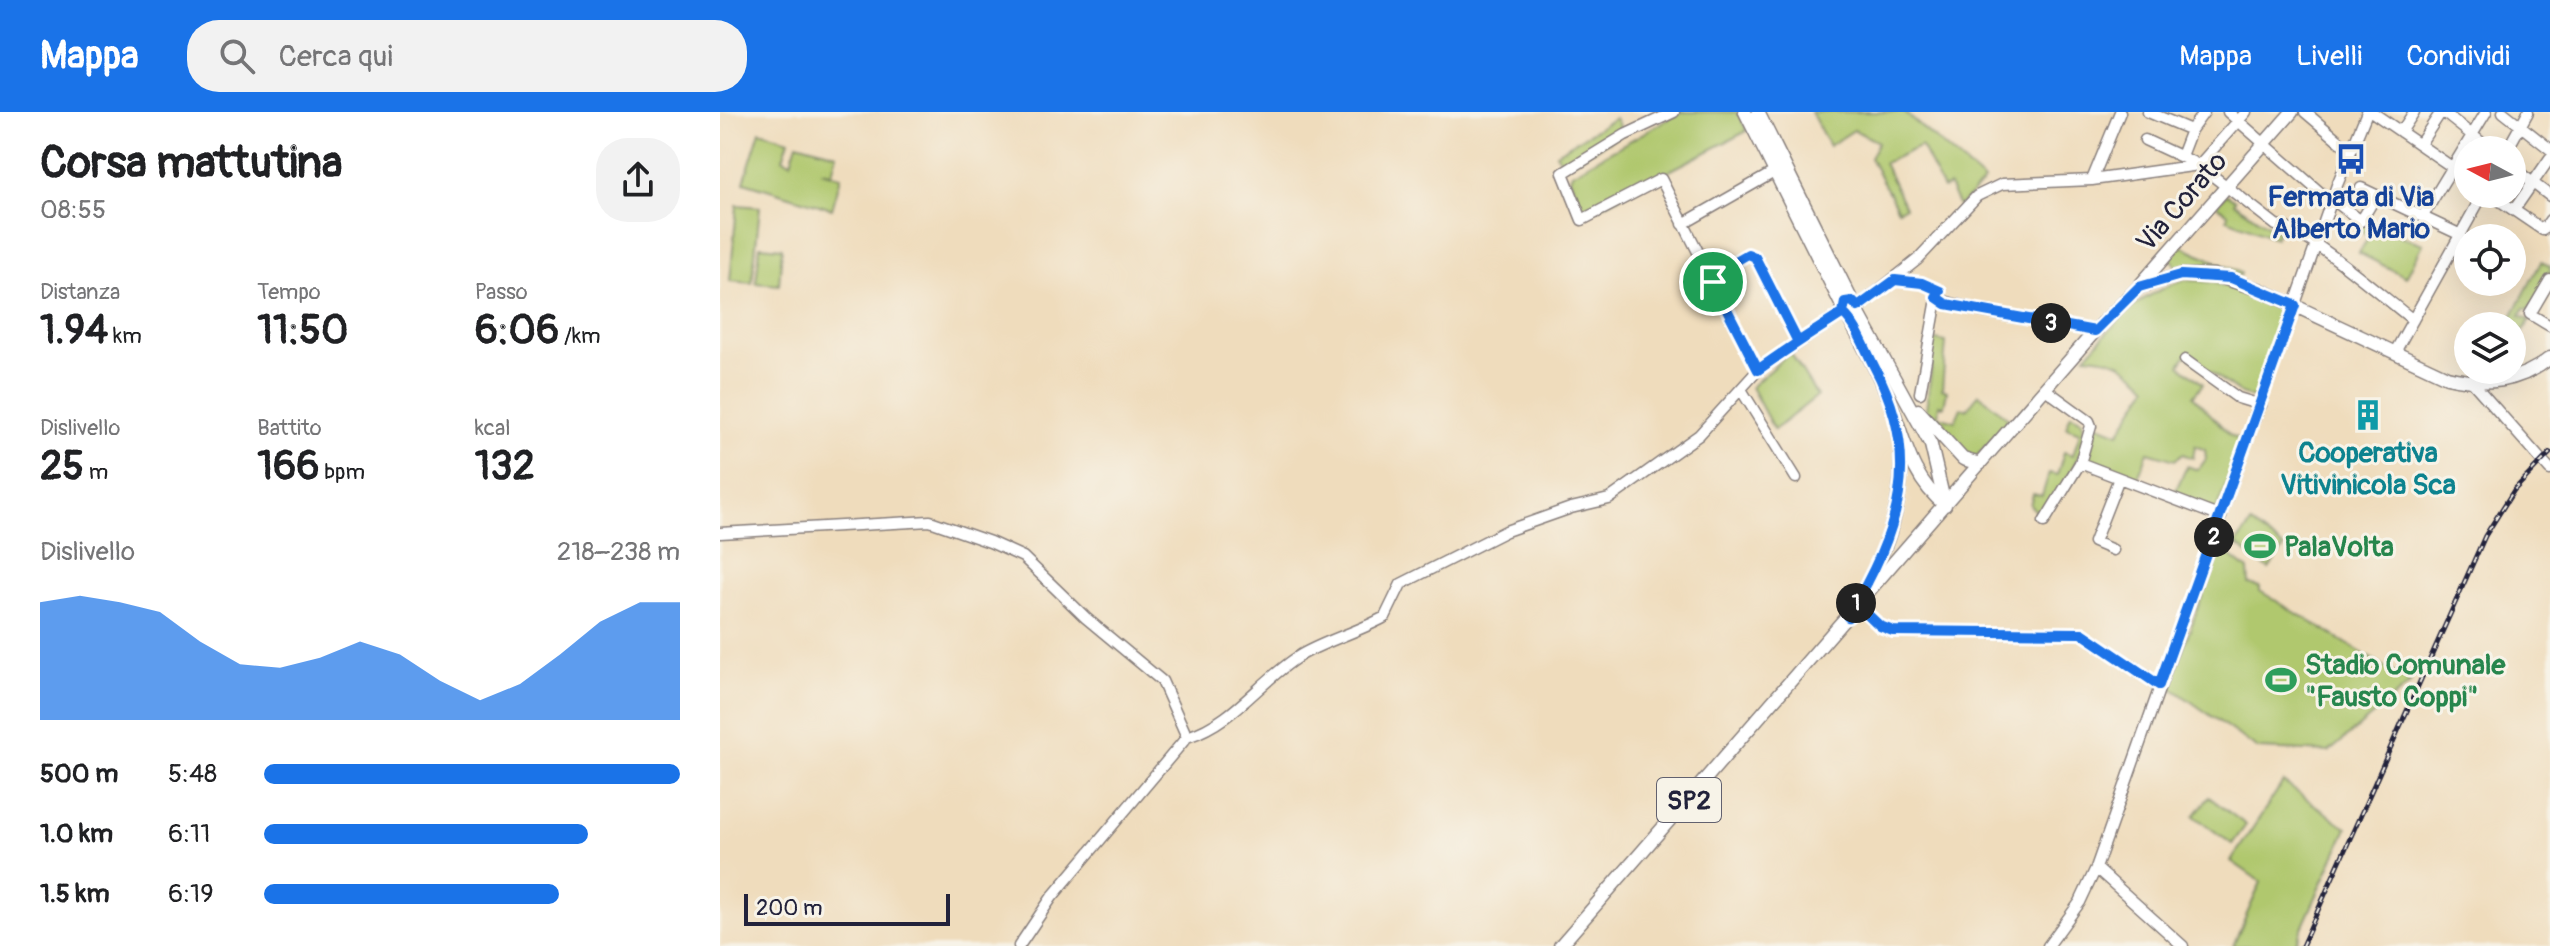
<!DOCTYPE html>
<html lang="it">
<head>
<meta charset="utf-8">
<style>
	body { margin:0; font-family:Pangolin,sans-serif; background:#f2f2f2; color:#202124; height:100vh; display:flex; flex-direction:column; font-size:30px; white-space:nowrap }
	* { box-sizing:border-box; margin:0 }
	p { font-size:26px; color:#757577 }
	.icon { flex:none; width:44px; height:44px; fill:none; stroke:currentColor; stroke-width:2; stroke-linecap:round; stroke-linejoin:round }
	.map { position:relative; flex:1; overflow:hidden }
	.drawer { display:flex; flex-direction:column; background:#fff; width:720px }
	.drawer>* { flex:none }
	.needle { width:52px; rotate:277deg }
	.buttons { position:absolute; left:1734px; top:24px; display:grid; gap:16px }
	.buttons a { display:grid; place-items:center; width:72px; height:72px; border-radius:50%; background:#fff; box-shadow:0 8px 32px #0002; font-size:40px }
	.scale { position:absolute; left:24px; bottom:20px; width:206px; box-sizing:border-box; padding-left:8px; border:4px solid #22223b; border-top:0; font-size:22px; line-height:28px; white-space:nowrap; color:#22223b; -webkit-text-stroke:6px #f7f3e8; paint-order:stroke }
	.pin { position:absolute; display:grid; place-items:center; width:68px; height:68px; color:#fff; margin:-34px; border:4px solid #fff; border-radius:50%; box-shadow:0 2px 8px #0007 }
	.km { position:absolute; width:40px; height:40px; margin:-20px; border-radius:50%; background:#222; color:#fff; font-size:22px; line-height:40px; text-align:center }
	.round { display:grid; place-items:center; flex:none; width:84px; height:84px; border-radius:32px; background:#f2f2f2 }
	.summary { display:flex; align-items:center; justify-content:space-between; height:136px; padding:0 40px }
	h1 { font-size:44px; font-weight:700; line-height:60px }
	.stats { display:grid; grid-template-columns:repeat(3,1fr); gap:12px; height:136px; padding:8px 40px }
	.stats div { display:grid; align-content:center }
	.stats b { font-size:40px; font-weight:700 }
	.stats small { font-size:22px; font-weight:400 }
	.stats p { font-size:22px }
	.chart { height:224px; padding:16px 40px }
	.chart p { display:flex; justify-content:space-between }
	.chart svg { width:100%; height:144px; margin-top:8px; fill:#1a73e8; opacity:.7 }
	ul { padding:0 40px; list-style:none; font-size:26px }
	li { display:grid; grid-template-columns:128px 96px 1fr; align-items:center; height:60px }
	li i { height:20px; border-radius:10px; background:#1a73e8 }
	header { display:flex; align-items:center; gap:48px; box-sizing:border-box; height:112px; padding:0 40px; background:#1a73e8; color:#fff }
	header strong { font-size:38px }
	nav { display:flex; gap:44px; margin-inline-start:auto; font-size:28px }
	.search { width:560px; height:72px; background:#f2f2f2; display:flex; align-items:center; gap:20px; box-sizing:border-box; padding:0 28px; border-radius:32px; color:#757577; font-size:30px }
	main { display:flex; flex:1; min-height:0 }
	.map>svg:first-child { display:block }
</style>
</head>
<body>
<header>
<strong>Mappa</strong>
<div class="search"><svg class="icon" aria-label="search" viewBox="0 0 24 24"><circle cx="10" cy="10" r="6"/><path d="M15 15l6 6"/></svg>Cerca qui</div>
<nav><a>Mappa</a><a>Livelli</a><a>Condividi</a></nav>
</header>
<main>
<section class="drawer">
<div class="summary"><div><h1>Corsa mattutina</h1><p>08:55</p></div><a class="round"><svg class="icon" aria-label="share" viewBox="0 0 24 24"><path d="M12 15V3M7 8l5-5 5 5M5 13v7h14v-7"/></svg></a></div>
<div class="stats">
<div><p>Distanza</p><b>1.94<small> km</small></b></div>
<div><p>Tempo</p><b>11:50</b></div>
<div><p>Passo</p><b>6:06<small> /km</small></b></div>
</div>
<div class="stats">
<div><p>Dislivello</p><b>25<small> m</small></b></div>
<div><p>Battito</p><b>166<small> bpm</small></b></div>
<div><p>kcal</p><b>132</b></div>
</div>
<div class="chart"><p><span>Dislivello</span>218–238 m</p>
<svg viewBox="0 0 160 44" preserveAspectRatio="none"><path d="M0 44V8L10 6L20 8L30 11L40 20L50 27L60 28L70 25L80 20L90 24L100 32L110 38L120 33L130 24L140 14L150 8L160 8V44z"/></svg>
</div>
<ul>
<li><b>500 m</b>5:48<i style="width:100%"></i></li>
<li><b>1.0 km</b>6:11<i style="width:78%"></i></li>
<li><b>1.5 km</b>6:19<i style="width:71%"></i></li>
</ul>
</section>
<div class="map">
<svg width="1830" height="834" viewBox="0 0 1830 834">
	<rect width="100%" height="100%" fill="#f7f3e8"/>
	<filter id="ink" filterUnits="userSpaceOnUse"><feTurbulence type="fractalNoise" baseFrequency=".0125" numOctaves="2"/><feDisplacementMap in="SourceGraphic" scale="16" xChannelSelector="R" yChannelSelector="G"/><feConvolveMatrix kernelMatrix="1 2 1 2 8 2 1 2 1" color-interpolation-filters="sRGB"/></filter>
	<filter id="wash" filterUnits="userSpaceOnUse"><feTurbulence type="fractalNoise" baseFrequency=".006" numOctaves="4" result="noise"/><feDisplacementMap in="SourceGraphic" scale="32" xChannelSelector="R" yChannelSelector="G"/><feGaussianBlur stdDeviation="1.8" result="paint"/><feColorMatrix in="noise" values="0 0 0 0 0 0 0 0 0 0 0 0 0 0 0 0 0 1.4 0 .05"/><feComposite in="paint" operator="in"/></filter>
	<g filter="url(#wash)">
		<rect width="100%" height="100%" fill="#efdcbc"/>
		<path fill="#b0c86e" stroke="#697554" stroke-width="2" d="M961 0H1017L1027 19 864 103 850 66 852 61Z
			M1091 0H1184L1264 69 1239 95 1229 74 1223 77 1201 34 1164 51 1185 95 1178 98 1150 46 1158 30 1134 18 1109 34Z
			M895 6 903 21 844 55 836 41Z
			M40 19 69 28 63 47 71 50 77 31 117 42 112 61 101 59 121 65 112 97 24 70Z
			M1506 82 1515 88 1514 91 1558 120 1555 126 1507 107 1508 102 1497 93Z
			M17 93 40 95 32 171 10 169Z
			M1641 109 1703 132 1686 165 1639 141 1648 126 1639 114Z
			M1460 133 1521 161 1520 164 1486 153 1457 156 1450 144Z
			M40 134 62 136 59 173 36 171Z
			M1821 150 1830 154V161L1809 198 1805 197 1800 204 1810 208 1799 226 1792 223V214H1787Z
			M1464 168C1504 169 1531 181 1566 199L1537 287 1521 282 1466 243 1460 253 1483 272 1473 284 1510 323 1523 329 1496 399 1454 382 1467 354 1478 358 1486 347 1485 338 1475 334 1473 346 1462 342 1455 348 1428 340 1417 368 1368 348 1377 312 1399 321 1428 274C1404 252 1399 246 1366 244 1398 208 1417 183 1464 168Z
			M1210 227 1226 230 1222 277 1227 279 1224 294 1219 293 1218 304 1235 309 1241 296 1247 297 1259 282 1290 308 1255 346 1248 345 1206 297 1212 253 1206 251Z
			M1070 240 1097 284 1054 318 1031 275Z
			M1351 302 1362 308C1373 339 1339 376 1324 400L1319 402 1310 393 1313 382 1322 384 1329 361 1337 363 1344 340 1353 343 1360 320 1346 315Z
			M1531 412 1564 436 1549 457 1516 432Z
			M1500 436 1528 458 1529 472 1540 475V479L1691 571 1609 640 1538 637 1449 574Z
			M1563 670 1627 716 1574 834H1513L1541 770 1511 749Z
			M1489 685 1526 713 1512 732 1474 704Z"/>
	</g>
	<g filter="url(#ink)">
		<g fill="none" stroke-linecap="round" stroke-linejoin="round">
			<defs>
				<path id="minor" d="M954 0 905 23 843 61 862 108 941 67 1038 258
					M1428 0 1471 18 1461 44
					M1508 0 1611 90
					M1585 0 1631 39
					M1652 0 1748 66
					M1723 0 1771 38
					M1783 0 1830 37
					M1471 18 1484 0
					M1681 20 1694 0
					M1425 28 1479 53 1526 0
					M1700 32 1721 0
					M1787 38 1808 0
					M1792 55 1830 84
					M1372 68 1400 0
					M1641 76 1741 123
					M1770 82 1823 118 1830 108
					M1612 87 1641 109 1656 84
					M1794 98 1830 46
					M1703 104 1766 0
					M963 112 1056 59
					M990 164 1028 142 1035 145 1078 230
					M1175 168 1202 171 1220 179
					M1830 168 1810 202 1830 214
					M1220 188 1260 199 1375 219
					M1138 195 1197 148 1257 84 1282 72 1372 68 1479 53 1556 113C1588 118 1664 186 1693 208
					M1675 240 1763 82
					M1465 248 1518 286 1541 293
					M1753 271 1830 358
					M1022 279 1076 366
					M1200 281 1217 187
					M1360 351 1501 405
					M1324 410 1360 351 1371 314 1369 309 1325 277
					M0 421 210 409 270 430 303 445 366 506 442 569 467 625
					M1393 438 1374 430 1399 366
					M1138 493 1160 514 1173 519 1362 521 1439 573
					M1376 756 1463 834
					M299 834 332 785 467 625C515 610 540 568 581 543 607 528 638 520 665 505L681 472 786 419 851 396 889 387 979 323 1038 258 1123 201
					M1328 834 1360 790 1376 756 1617 73 1647 0"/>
				<path id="major" d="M1025 0 1122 194
					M1038 0 1132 189
					M1421 172 1572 0
					M1138 200 1211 333 1225 393
					M1128 205C1142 231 1156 257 1168 284 1184 323 1189 365 1225 393
					M1198 298 1243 347 1260 352
					M1144 477C1170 433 1184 387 1181 335
					M840 834 1375 219 1419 175 1461 163H1493L1541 178 1727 265C1765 274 1799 271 1830 246"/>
			</defs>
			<use href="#minor" stroke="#887f7c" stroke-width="13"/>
			<use href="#major" stroke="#887f7c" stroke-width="15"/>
			<use href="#minor" stroke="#fff" stroke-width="10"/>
			<use href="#major" stroke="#fff" stroke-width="12"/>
			<defs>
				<path id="rail" d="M1582 834 1765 424 1794 378 1830 341"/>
			</defs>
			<use href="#rail" stroke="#22223b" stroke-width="5"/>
			<use href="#rail" stroke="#f7f3e8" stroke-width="2" stroke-dasharray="6" stroke-linecap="butt"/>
		</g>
	</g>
	<g fill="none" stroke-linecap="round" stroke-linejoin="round" filter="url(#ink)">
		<defs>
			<path id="route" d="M993 170 1038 258C1065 238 1094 220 1123 201 1137 213 1145 237 1154 254 1204 348 1179 419 1128 505L1138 493 1160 514 1173 519 1362 521 1439 573 1575 193 1511 166 1461 163 1419 175 1375 219 1226 192 1216 185 1220 179 1202 171 1175 168 1138 195 1132 189 1125 190 1123 201 1078 230 1035 145 1028 142 990 164 993 170"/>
		</defs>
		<use href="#route" stroke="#fff" stroke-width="16"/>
		<use href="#route" stroke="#1a73e8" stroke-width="10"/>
	</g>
	<defs>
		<symbol id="bus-bare" viewBox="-9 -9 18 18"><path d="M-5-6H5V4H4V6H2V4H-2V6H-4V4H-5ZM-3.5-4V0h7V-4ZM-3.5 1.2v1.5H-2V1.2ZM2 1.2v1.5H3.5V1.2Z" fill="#1a4fb4" stroke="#f7f3e8" stroke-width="2.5" paint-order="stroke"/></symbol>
		<symbol id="building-bare" viewBox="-9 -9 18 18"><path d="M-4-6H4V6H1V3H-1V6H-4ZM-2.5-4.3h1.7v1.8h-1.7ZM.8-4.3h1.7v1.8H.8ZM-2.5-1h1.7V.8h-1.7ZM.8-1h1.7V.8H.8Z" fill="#0f9aa8" stroke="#f7f3e8" stroke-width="2.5" paint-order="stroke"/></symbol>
		<symbol id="stadium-bare" viewBox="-9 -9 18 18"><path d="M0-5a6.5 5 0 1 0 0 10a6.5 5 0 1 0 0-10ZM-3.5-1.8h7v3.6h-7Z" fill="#2e9e5b" stroke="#f7f3e8" stroke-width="2.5" paint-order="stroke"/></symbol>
	</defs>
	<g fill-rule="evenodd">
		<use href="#bus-bare" x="1609" y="25" width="44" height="44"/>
		<use href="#building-bare" x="1626" y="281" width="44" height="44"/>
		<use href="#stadium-bare" x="1518" y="412" width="44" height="44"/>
		<use href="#stadium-bare" x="1539" y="546" width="44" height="44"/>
	</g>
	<g text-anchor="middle" stroke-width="6" stroke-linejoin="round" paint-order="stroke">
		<rect fill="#f7f3e8" stroke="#62616f" stroke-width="2" x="937" y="666" width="64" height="44" rx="6"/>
		<g font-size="26" font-weight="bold" fill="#22223b">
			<text x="969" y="697">SP2</text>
		</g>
		<g font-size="28" font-weight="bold" fill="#164399" stroke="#f7f3e8">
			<text x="1631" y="94">Fermata di Via<tspan x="1631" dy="32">Alberto Mario</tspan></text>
		</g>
		<g font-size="28" fill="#22223b" stroke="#f7f3e8">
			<text transform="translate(1461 89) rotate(-49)" y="10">Via Corato</text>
		</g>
		<g font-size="28" font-weight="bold" fill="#0d838f" stroke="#f7f3e8">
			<text x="1648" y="350">Cooperativa<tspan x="1648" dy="32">Vitivinicola Sca</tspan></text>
		</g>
		<g font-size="28" font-weight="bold" fill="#27864d" stroke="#f7f3e8" text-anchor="start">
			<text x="1564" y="444">PalaVolta</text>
			<text x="1585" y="562">Stadio Comunale<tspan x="1585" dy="32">"Fausto Coppi"</tspan></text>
		</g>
	</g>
</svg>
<div class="buttons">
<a><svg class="needle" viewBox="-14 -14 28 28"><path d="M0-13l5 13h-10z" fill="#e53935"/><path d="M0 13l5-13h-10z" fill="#757577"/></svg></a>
<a><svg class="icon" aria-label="locate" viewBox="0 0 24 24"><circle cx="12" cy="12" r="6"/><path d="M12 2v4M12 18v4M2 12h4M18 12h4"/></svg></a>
<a><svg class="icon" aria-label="layers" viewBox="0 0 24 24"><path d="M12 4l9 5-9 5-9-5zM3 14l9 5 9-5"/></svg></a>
</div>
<div class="scale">200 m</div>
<div class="pin" style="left:993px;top:170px;background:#1e9e55"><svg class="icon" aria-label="arrive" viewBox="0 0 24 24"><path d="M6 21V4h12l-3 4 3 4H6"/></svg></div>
<b class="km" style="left:1136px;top:491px">1</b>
<b class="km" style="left:1494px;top:425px">2</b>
<b class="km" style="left:1331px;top:211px">3</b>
</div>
</main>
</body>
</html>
